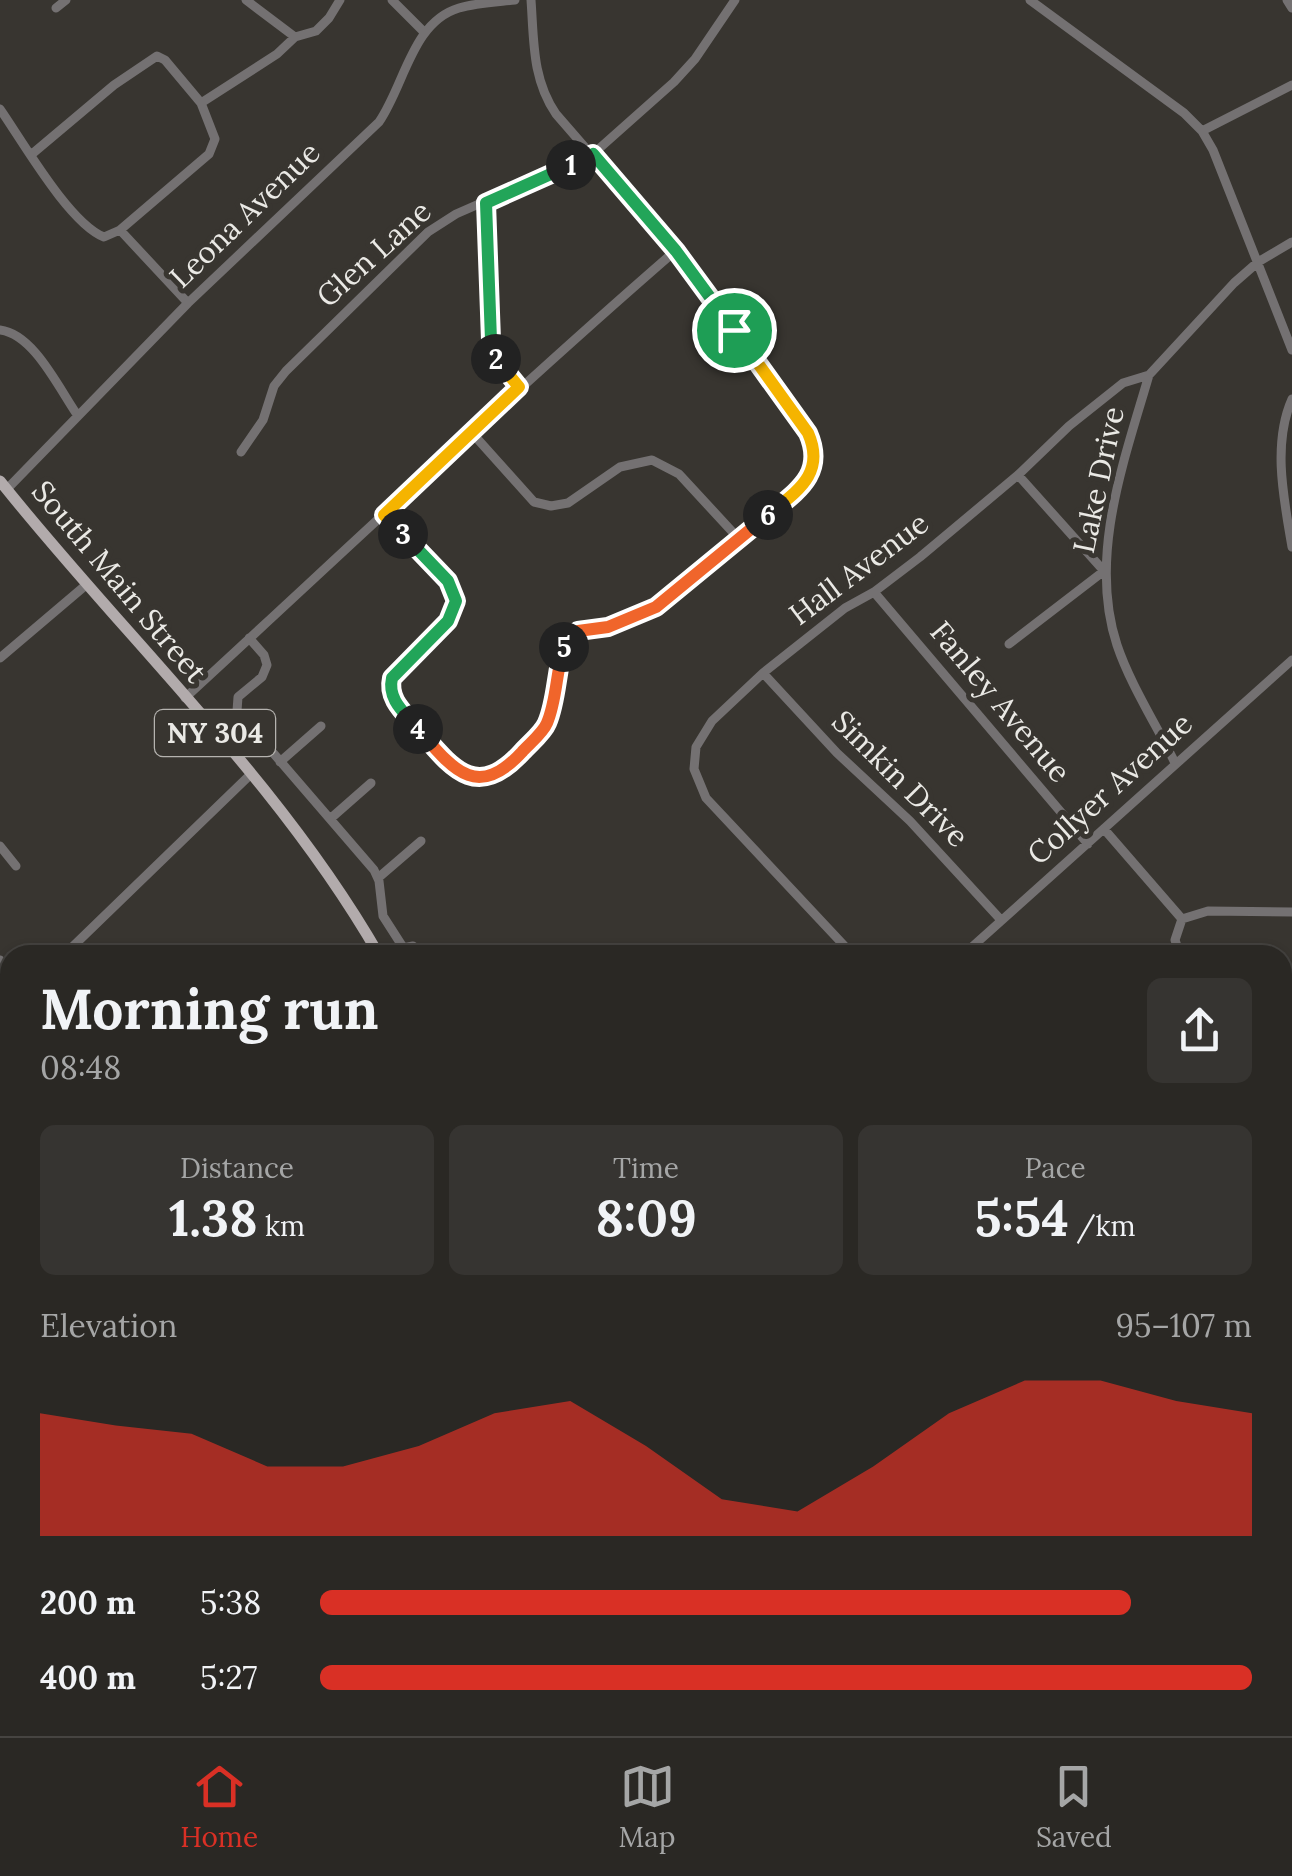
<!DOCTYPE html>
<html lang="en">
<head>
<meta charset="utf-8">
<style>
	body { margin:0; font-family:Lora,serif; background:#363431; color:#f1f3f6; height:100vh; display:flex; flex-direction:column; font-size:38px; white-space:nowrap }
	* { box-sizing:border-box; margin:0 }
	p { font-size:32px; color:#a5a6a6 }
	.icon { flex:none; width:55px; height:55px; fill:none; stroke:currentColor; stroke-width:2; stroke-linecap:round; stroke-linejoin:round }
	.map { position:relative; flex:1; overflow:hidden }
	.side { position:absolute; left:0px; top:945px; width:1292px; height:792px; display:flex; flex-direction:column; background:#2a2824; border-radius:30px 30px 0 0; box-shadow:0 2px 8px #0004,0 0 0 2px #464441 }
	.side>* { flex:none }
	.pin { position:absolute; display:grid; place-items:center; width:85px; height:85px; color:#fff; margin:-42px; border:5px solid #fff; border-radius:50%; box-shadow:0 2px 10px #0007 }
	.km { position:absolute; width:50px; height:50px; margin:-25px; border-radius:50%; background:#222; color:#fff; font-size:28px; line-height:50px; text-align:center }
	.round { display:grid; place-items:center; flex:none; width:105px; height:105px; border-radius:15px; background:#363431 }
	.summary { display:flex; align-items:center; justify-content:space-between; height:170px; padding:0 40px }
	h1 { font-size:55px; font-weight:800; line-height:75px }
	.stats { display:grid; grid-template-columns:repeat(3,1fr); gap:15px; height:170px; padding:10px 40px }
	.stats div { display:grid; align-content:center; border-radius:15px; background:#363431; text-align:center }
	.stats b { font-size:50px; font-weight:800 }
	.stats small { font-size:28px; font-weight:400 }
	.stats p { font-size:28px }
	.chart { height:280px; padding:20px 40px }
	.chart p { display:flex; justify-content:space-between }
	.chart svg { width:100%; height:180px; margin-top:10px; fill:#d93025; opacity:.7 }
	ul { padding:0 40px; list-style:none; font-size:32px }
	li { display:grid; grid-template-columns:160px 120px 1fr; align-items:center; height:75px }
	li i { height:25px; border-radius:12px; background:#d93025 }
	.menu { display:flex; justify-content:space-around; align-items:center; height:140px; border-top:2px solid #464441; background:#2a2824; font-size:28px; color:#a5a6a6 }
	.menu a { display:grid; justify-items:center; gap:5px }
	.menu .on { color:#d93025 }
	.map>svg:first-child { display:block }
</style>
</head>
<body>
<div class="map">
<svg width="1292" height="1736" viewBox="0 0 1292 1736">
	<rect width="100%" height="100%" fill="#383530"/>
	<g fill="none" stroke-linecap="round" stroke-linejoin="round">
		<path stroke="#747172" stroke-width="9" d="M246 0 295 37
			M392 0 424 32
			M1030 0 1184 113 1202 131 1213 150 1292 350
			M1287 0 1292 8
			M56 8 66 0
			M201 103 277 54 295 37 316 31 329 18 340 0
			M0 109C23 142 69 223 104 237L120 230 209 154 215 139 201 103 165 60 157 56 114 85 32 154
			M1202 131 1292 85
			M486 203 491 340 498 362 519 387
			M120 230 188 303
			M0 330C34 334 59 389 78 416
			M1149 375C1124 461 1088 557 1117 645 1130 684 1157 726 1175 763
			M1292 399C1272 444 1284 500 1292 547
			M473 434 534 502 551 506 568 503 620 467 652 460 679 474 739 539
			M241 452 263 420 274 386 286 371 428 232 456 214 593 154 674 82 695 59 735 0
			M7 489 188 303 379 122C405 84 412 22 459 8 476 3 497 2 515 0
			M384 515 447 581 456 601C449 640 382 657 392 696L453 769 471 777H490L509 766 547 725 564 648 577 631 608 627 657 607 800 489 813 470 815 450 808 433 675 251 556 114C532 79 534 41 531 0
			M874 592 1088 844
			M249 638 264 655 267 665 262 677 238 697 237 711 374 870 379 881 383 916 408 955
			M1009 644 1104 571 1018 475
			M0 658 86 585
			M763 673 837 753 910 821 1001 920
			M185 698C348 548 508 396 675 251
			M280 762 321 726
			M330 819 371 783
			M1104 829 1182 919
			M0 846 16 866
			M378 878 421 841
			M1182 919 1208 911 1292 912
			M403 948 413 946 424 955
			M64 955 251 774
			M233 955 239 952 262 955
			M853 955 706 798 694 769 696 747 712 721 763 673 845 608 874 592 920 557 1018 475 1069 426 1123 383 1149 375 1234 283 1258 262 1292 242
			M963 955 1292 660
			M1180 955 1175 940 1182 919
			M0 960 10 973
			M0 1040 10 1028
			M1282 1079 1292 1090
			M1282 1213 1292 1203
			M0 1220 10 1209
			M0 1388 10 1373
			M0 1416 10 1433
			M0 1455 10 1447
			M1282 1607 1292 1599
			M63 1728 69 1736
			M1069 1728 1077 1736
			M4 1736 13 1728
			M286 1736 288 1728
			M447 1736 456 1728
			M1133 1736 1143 1728"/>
		<path stroke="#b2abac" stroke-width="11" d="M0 481C126 639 278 779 379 955
			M714 1728 719 1736
			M732 1728 737 1736"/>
	</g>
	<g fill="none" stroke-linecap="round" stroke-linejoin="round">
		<defs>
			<path id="split-1" d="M571 165 593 154 676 251 734 330"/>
			<path id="split-2" d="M496 359 491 340 486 203 571 165"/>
			<path id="split-3" d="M403 534 384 515 519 387 496 359"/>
			<path id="split-4" d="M403 534 448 581 456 601 448 621 392 678C387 700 405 713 418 729"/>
			<path id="split-5" d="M418 729C452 768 476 802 522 752 529 744 543 733 547 723 557 700 556 671 564 647"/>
			<path id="split-6" d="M564 647 578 631 608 627 656 607 768 515"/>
			<path id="split-7" d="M734 330 808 433C826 474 797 491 768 515"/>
		</defs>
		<use href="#split-1" stroke="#fff" stroke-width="20"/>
		<use href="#split-2" stroke="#fff" stroke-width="20"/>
		<use href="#split-3" stroke="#fff" stroke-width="20"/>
		<use href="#split-4" stroke="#fff" stroke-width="20"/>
		<use href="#split-5" stroke="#fff" stroke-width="20"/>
		<use href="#split-6" stroke="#fff" stroke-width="20"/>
		<use href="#split-7" stroke="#fff" stroke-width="20"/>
		<use href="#split-1" stroke="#22a559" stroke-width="12"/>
		<use href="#split-2" stroke="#22a559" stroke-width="12"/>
		<use href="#split-3" stroke="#f5b400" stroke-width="12"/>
		<use href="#split-4" stroke="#22a559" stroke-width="12"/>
		<use href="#split-5" stroke="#f0652b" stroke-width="12"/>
		<use href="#split-6" stroke="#f0652b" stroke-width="12"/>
		<use href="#split-7" stroke="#f5b400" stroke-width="12"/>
	</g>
	<g text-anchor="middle" stroke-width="10" stroke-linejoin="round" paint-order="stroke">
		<rect fill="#383530" stroke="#b5b3af" stroke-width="2.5" x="155" y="710" width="120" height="46" rx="8"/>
		<g font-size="28" font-weight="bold" fill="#eae9e5">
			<text x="215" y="743">NY 304</text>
		</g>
		<g font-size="30" fill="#eae9e5" stroke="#383530">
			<text transform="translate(245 215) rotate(-44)" y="10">Leona Avenue</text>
			<text transform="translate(374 254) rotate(-42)" y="10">Glen Lane</text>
			<text transform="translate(1099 480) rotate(-78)" y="10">Lake Drive</text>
			<text transform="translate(859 569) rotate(-37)" y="10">Hall Avenue</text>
			<text transform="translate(119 582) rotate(50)" y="10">South Main Street</text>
			<text transform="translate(1000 702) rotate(50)" y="10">Fanley Avenue</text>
			<text transform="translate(900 779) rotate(45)" y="10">Simkin Drive</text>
			<text transform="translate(1110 789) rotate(-42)" y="10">Collyer Avenue</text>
		</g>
	</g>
</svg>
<div class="pin" style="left:734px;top:330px;background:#1e9e55"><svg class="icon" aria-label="arrive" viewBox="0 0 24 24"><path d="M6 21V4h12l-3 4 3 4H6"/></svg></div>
<b class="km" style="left:571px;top:165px">1</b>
<b class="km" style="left:496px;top:359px">2</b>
<b class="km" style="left:403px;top:534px">3</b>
<b class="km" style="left:418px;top:729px">4</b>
<b class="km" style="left:564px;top:647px">5</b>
<b class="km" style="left:768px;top:515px">6</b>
<section class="side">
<div class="summary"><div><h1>Morning run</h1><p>08:48</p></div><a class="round"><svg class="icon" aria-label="share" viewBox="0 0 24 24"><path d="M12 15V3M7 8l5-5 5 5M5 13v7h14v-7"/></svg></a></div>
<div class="stats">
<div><p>Distance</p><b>1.38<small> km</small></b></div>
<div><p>Time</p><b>8:09</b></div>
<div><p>Pace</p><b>5:54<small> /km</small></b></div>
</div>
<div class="chart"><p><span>Elevation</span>95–107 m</p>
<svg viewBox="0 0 160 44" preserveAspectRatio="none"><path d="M0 44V14L10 17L20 19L30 27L40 27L50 22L60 14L70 11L80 22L90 35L100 38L110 27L120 14L130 6L140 6L150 11L160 14V44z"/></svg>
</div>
<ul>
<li><b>200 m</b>5:38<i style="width:87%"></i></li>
<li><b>400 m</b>5:27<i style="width:100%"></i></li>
</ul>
</section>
</div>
<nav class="menu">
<a class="on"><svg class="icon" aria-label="home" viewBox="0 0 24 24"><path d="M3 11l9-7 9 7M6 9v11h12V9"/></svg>Home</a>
<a><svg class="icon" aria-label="map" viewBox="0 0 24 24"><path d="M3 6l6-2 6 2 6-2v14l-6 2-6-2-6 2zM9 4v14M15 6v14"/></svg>Map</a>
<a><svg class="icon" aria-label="saved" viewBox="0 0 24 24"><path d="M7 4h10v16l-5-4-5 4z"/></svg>Saved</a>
</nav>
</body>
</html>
